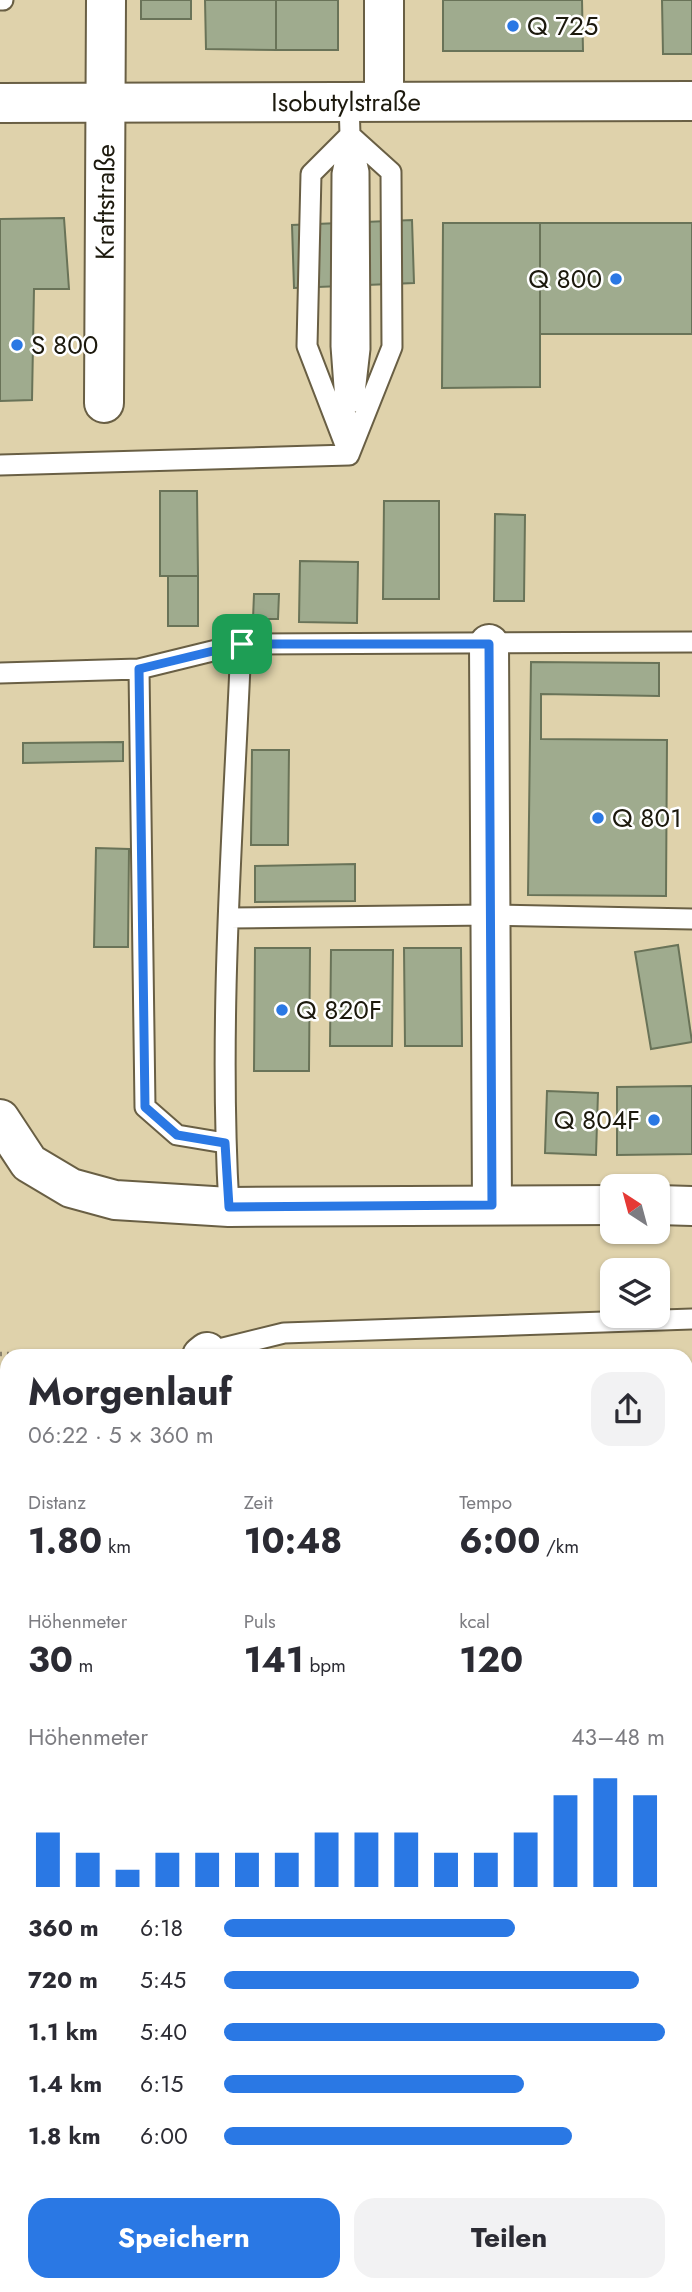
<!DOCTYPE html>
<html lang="de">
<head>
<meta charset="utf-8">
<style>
	body { margin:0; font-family:Jost,sans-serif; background:#f2f2f3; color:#2b2b33; height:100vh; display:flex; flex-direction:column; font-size:26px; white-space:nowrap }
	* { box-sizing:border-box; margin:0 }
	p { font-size:23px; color:#7c7c81 }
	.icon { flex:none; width:38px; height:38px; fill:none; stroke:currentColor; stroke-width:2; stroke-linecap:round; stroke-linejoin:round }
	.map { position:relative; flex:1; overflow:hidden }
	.drawer { position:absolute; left:0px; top:1349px; width:693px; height:943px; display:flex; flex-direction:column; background:#fff; border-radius:21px 21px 0 0; box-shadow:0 2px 5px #0004 }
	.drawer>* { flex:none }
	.needle { width:46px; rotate:324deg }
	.tools { position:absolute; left:600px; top:1174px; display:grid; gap:14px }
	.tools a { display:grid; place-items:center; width:70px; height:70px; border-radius:14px; background:#fff; box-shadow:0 2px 5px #0004; font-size:35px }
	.pin { position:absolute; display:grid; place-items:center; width:60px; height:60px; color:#fff; margin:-30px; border-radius:14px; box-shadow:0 4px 10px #0006 }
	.round { display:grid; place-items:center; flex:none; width:74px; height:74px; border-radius:21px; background:#f2f2f3 }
	.head { display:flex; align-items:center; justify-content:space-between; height:119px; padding:0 28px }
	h1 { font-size:38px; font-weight:700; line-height:52px }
	.figures { display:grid; grid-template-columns:repeat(3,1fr); gap:10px; height:119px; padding:7px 28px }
	.figures div { display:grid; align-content:center }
	.figures b { font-size:35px; font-weight:700 }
	.figures small { font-size:19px; font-weight:400 }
	.figures p { font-size:19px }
	.chart { height:196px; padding:14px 28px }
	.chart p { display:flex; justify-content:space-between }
	.chart svg { width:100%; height:126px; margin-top:7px; stroke:#2a78e4; stroke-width:6 }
	.primary-button { display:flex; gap:14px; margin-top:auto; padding:14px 28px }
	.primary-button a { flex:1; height:80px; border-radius:21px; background:#2a78e4; color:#fff; font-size:28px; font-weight:700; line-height:80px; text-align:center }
	.primary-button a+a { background:#f2f2f3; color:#2b2b33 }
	ul { padding:0 28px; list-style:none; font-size:23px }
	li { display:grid; grid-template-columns:112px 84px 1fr; align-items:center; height:52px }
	li i { height:18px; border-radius:9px; background:#2a78e4 }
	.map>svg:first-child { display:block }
</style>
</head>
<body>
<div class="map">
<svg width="692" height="2292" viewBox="0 0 692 2292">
	<rect width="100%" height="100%" fill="#e9debf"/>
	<path fill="#dfd2ab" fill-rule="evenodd" d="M0 0H692V2292H391L388 2286H686V1356H7V1389L0 1372ZM612 1186H658V1232H612ZM612 1270H658V1316H612Z"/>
	<path fill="#e7b3ad" d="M0 1721 7 1735V1808L0 1791Z
		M171 2286H264L267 2292H173Z"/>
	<path fill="#9fab8e" stroke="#697358" stroke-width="2" d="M141 0H191V19H141Z
		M205 0H276V50L206 49Z
		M276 0H338V50H276Z
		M443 0H582L583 51H443Z
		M662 0H692V54H663Z
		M64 218 69 289H34L32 400 0 401V219Z
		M412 220 414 283 294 288 292 225Z
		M443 223H540V387L442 388Z
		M540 223H692V334H540Z
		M160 491H197L198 576H160Z
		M384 501H439V599H383Z
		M495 514 525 515 524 601H494Z
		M300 561 358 562 357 623 299 622Z
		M168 576H198V626H168Z
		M254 594H279L278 619H253Z
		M531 662 659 663V696L541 694V739L667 740 666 896 528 895Z
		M123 742V761L23 763V743Z
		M252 750H289L288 845H251Z
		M96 848 129 849 128 947H94Z
		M355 864V901L255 902V866Z
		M678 945 692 1042 651 1049 635 952Z
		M255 948H310L309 1071H254Z
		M404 948H461L462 1046H405Z
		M331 950H393L392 1046H330Z
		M692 1086V1154L617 1155V1087Z
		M547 1091 598 1093 596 1155 545 1153Z
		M686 1380H692V1608H686Z
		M686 1766 692 1767V1845H686Z
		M692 1959V2239L686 2249V1969Z
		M686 2283H692V2292H635L638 2286H686Z"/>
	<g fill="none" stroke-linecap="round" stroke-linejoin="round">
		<defs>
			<path id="service" d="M0 0H3
				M352 142 359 172 360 349 354 402
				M349 455 307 346 311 174 350 135 391 172 392 347 349 455 341 346 342 174 350 135 349 101
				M0 465 349 455
				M139 669 145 1107 177 1135 225 1143
				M0 673 139 669 241 644 692 642
				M229 918 489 915 692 919
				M229 1207C218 1020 233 831 241 644
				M207 1352 284 1333 692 1319
				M686 1493H692
				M686 1569H692"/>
			<g id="minor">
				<path d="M384 101V0"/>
				<path id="s1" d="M0 103 692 101"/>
				<path id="s2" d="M104 403 106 0"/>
				<path d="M489 644 492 1205"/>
				<path d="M0 1119 29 1163 71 1188 115 1200 229 1207 612 1205"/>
				<path d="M658 1205 692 1206"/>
				<path d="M202 1356 207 1352"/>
				<path d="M0 1430 7 1433"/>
				<path d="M0 1568 7 1562"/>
			</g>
			<path id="primary" d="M0 1648 7 1663
				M296 2286 299 2292
				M334 2286 337 2292"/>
			<path id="trunk" d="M0 1506 4 1515"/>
		</defs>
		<use href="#service" stroke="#695f44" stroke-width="23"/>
		<use href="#minor" stroke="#695f44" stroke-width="42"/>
		<use href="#primary" stroke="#fff" stroke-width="42"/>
		<use href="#trunk" stroke="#fff" stroke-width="42"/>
		<path stroke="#8a826c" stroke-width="4.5" stroke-dasharray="2 5" stroke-linecap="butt" d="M0 1354 168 1352
			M0 1711 7 1726
			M379 2286 381 2292"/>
		<use href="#service" stroke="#fff" stroke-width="19"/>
		<use href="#minor" stroke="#fff" stroke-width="38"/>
		<use href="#primary" stroke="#e2af82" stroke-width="38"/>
		<use href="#trunk" stroke="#d89458" stroke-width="38"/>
		<path stroke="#423e2e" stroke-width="2" d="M0 1839 7 1858
			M0 1885 7 1904
			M144 2286 146 2292
			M160 2286 162 2292"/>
	</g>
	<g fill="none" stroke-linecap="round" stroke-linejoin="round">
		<defs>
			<path id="route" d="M242 644H489L492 1205 229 1207 225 1143 177 1135 145 1107 139 669Z"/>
		</defs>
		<use href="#route" stroke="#fff" stroke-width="14"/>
		<use href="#route" stroke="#2a78e4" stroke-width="9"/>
	</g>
	<g fill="#2a78e4" stroke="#fff" stroke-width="2.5">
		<circle cx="513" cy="26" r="7"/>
		<circle cx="616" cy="279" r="7"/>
		<circle cx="17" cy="345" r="7"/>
		<circle cx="598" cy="818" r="7"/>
		<circle cx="282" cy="1010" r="7"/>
		<circle cx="654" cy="1120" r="7"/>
	</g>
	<g text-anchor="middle" stroke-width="5" stroke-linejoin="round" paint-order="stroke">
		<g font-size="26" fill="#1c190d" stroke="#fff" text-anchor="start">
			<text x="527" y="35">Q 725</text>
			<text x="602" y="288" text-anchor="end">Q 800</text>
			<text x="31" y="354">S 800</text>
			<text x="612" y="827">Q 801</text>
			<text x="296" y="1019">Q 820F</text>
			<text x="640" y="1129" text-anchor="end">Q 804F</text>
		</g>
		<g font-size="26" fill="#1c190d" stroke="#fff">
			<text dy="9" stroke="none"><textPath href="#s1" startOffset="346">Isobutylstraße</textPath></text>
			<text dy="9" stroke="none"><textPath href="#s2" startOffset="201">Kraftstraße</textPath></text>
		</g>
	</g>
</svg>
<div class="tools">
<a><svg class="needle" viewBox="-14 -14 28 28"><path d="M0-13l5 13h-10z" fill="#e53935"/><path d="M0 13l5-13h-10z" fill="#7c7c81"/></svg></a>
<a><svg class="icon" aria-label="layers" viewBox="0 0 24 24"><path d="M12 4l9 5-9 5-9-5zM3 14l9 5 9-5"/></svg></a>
</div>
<div class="pin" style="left:242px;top:644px;background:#1e9e55"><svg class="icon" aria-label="arrive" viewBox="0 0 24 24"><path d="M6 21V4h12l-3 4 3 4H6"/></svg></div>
<section class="drawer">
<div class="head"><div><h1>Morgenlauf</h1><p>06:22 · 5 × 360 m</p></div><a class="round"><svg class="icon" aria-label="share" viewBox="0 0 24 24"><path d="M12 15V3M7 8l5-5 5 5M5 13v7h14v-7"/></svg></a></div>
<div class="figures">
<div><p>Distanz</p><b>1.80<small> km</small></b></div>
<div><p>Zeit</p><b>10:48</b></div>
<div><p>Tempo</p><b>6:00<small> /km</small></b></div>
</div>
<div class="figures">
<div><p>Höhenmeter</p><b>30<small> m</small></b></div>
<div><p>Puls</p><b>141<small> bpm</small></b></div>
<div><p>kcal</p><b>120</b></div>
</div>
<div class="chart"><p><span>Höhenmeter</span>43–48 m</p>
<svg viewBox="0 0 160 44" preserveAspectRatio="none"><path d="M5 44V25M15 44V32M25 44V38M35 44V32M45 44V32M55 44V32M65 44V32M75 44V25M85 44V25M95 44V25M105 44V32M115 44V32M125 44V25M135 44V12M145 44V6M155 44V12"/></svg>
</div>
<ul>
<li><b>360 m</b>6:18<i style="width:66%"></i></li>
<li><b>720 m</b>5:45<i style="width:94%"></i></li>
<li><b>1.1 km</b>5:40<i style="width:100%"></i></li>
<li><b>1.4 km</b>6:15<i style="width:68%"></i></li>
<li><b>1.8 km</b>6:00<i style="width:79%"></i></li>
</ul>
<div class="primary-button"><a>Speichern</a><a>Teilen</a></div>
</section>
</div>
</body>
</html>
